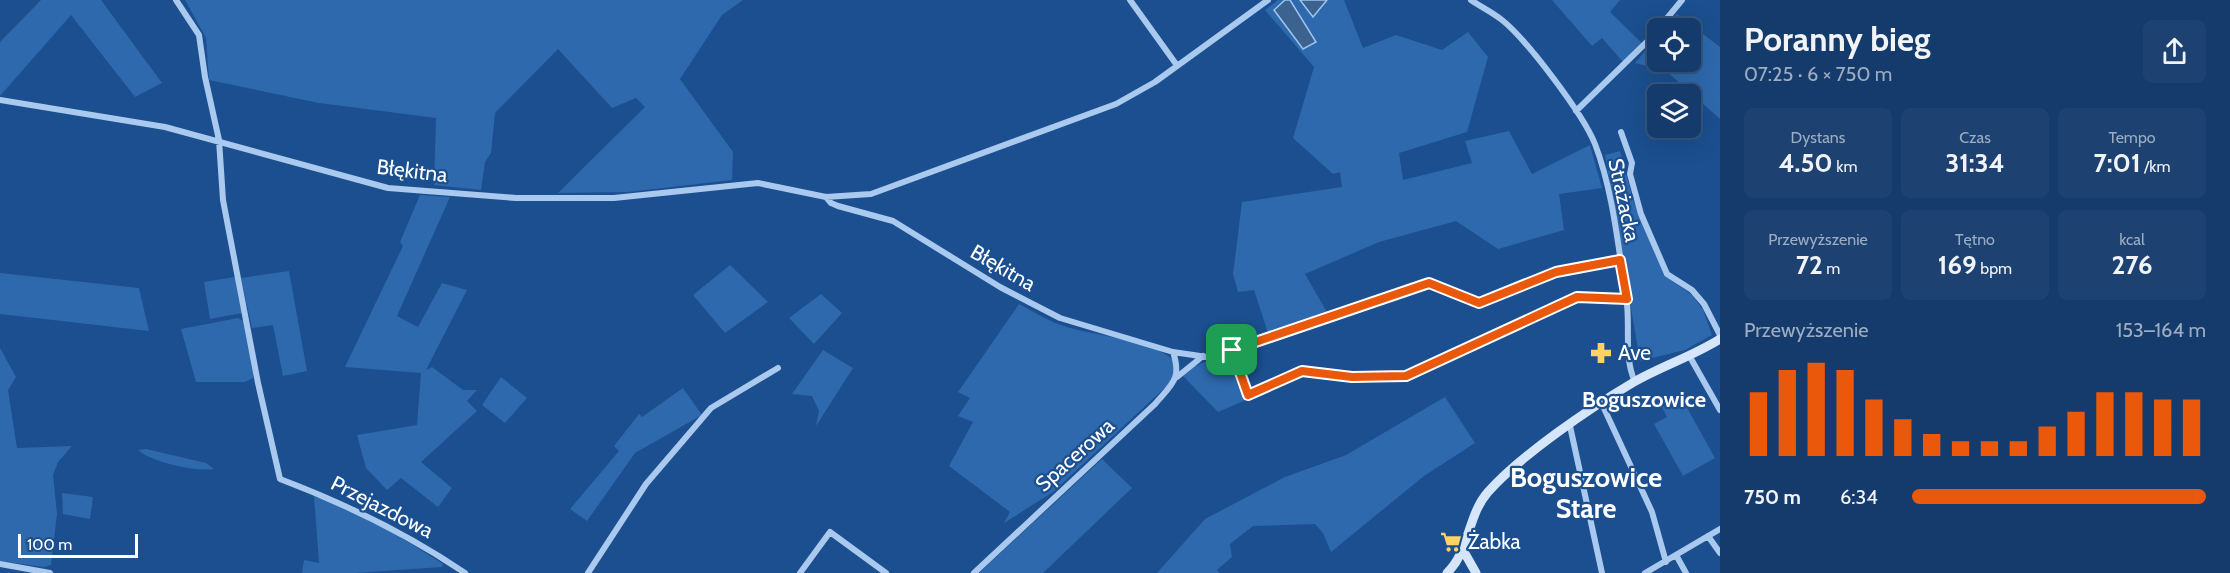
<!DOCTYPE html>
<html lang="pl">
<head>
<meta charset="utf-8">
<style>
	body { margin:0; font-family:Cabin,sans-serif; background:#1d4271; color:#f1f3f6; height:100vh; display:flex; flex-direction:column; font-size:22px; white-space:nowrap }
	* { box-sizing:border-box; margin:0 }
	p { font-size:20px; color:#9dadc1 }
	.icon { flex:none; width:33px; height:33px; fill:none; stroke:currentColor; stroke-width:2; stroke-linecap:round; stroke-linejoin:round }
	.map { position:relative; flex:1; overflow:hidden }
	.panel { display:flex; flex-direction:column; background:#143b6b; width:510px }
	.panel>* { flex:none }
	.tools { position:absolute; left:1647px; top:18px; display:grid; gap:12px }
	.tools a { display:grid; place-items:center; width:54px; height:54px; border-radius:9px; background:#143b6b; box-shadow:0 6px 24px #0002,0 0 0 2px #33557e; font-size:30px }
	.scale { position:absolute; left:18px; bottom:15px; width:120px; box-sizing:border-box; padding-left:6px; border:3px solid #fff; border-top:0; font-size:16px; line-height:21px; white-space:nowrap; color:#fff; -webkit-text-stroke:4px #1b4f8f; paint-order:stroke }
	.pin { position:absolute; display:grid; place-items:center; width:51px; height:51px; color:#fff; margin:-26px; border-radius:12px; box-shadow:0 3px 9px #0006 }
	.round { display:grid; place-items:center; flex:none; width:63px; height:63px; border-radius:9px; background:#1d4271 }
	.summary { display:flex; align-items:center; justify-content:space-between; height:102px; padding:0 24px }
	h1 { font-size:33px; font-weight:700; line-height:45px }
	.stats { display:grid; grid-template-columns:repeat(3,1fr); gap:9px; height:102px; padding:6px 24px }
	.stats div { display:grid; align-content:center; border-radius:9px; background:#1d4271; text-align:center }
	.stats b { font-size:26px; font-weight:700 }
	.stats small { font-size:16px; font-weight:400 }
	.stats p { font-size:16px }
	.chart { height:168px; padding:12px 24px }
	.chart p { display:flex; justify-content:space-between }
	.chart svg { width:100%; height:108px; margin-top:6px; stroke:#ea580c; stroke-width:6 }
	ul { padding:0 24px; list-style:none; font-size:20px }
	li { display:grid; grid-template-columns:96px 72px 1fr; align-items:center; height:45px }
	li i { height:15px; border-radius:8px; background:#ea580c }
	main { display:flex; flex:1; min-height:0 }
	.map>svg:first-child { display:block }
</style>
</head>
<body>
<main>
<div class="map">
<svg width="1720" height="573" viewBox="0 0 1720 573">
	<rect width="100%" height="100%" fill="#1b4f8f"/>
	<path fill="#2e69ad" d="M41 0H101L162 83 135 97 71 15 0 96V42Z
		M185 0H743L722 15 680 79 733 152 732 180 628 192 558 193 645 107 636 98 612 108 558 49 495 113 491 153 485 162 481 190 434 185 436 118 319 103 209 80 206 38Z
		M1278 0H1344L1363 48 1396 35 1442 50 1468 32 1488 57 1467 132 1399 153 1403 180 1472 163 1465 141 1509 131 1532 174 1590 145 1602 188 1559 194 1564 230 1498 249 1456 221 1379 242 1305 274 1328 314 1268 333 1254 290 1238 292 1233 274 1242 202 1342 187 1340 172 1333 174 1293 138 1314 67 1265 10Z
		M1552 0H1620L1610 12 1643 44 1623 62 1602 38 1592 46Z
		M1677 14 1720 47V119L1666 71 1635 63 1657 37 1658 62H1690V28H1665Z
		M1620 151 1633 200 1664 275 1692 295 1703 310 1712 335 1685 350 1640 361 1605 155Z
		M420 195 450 197 397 316 418 327 442 283 467 290 426 370 432 367 463 390H477L467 401 477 411 421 462 452 488 438 507 401 478 387 490 366 468 357 435 417 425 421 373 345 367 403 246 400 242Z
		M730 265 768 302 725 333 693 295Z
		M289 271 307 371 283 376 273 325 252 328 241 278Z
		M0 273 139 288 149 331 0 314Z
		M235 277 242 313 210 319 204 282Z
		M821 294 842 313 814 344 789 318Z
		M1019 304C1033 311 1046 320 1061 325 1090 336 1155 339 1175 362L1171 382 1053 492 1004 523 1010 512 949 466 973 422 958 416 970 398 958 392Z
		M238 318 245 322 254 368 253 378 245 382H196L181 329Z
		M0 348 16 377 8 390 17 448 72 446 58 462 53 475 57 514 51 565 44 567 0 561Z
		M823 350 853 368 816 426 819 411 812 396 792 394Z
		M1217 357H1225C1239 369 1232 388 1248 399L1218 412 1183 376 1193 367Z
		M501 377 527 398 505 423 482 405Z
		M683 388 702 415 635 453 587 521 570 509 619 451 614 446 639 414 642 417Z
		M1445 397 1475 443 1424 476 1331 552 1323 533 1315 524 1253 526 1230 544 1232 557 1217 570 1219 573H1157L1205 519 1285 477 1346 455Z
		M1681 397 1715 458 1683 476 1654 424 1667 417 1662 407Z
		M146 449 206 463 214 469C196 472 151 462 138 450Z
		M1102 459 1132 488 1043 573H979Z
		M62 493 93 497 90 519 63 514Z
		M314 496 367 516 443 564 442 567 355 573H302L304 560 319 563Z"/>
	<path fill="#3c6290" stroke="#9cc4f0" stroke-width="1.5" d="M1285 0H1290L1316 42 1303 49 1274 10Z
		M1300 0H1327L1313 17Z"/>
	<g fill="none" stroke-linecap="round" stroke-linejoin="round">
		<path stroke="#a9c9ee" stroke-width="6" d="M176 0 199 35 205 77 219 140 223 200 258 383 280 479C346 504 406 533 465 573
			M1130 0 1176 64
			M1471 0C1481 7 1492 12 1502 20 1527 40 1583 114 1595 144 1613 191 1618 246 1626 296 1631 324 1623 356 1635 382
			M1659 28 1682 0
			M0 100 165 127 388 188 516 198H614L758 183 826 197 871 194 1116 104 1155 82 1268 0
			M1576 111 1658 31
			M1621 132 1632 163 1630 174 1641 214 1667 274 1692 290 1704 304 1720 335
			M826 197 831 203 838 206 893 221 1000 287 1060 318 1173 352 1207 357 1232 350 1248 395 1302 371 1352 377 1406 376 1577 297 1627 299
			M1232 350 1429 283 1479 303 1555 272 1620 260
			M1690 357 1720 410
			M1177 377 1203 356
			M1602 404 1652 512 1666 562
			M1570 426 1602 573
			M1708 536 1720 553
			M1676 555 1686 573
			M0 564 50 573
			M588 573 646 484 711 408 778 368
			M800 573 830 532 886 573
			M974 573 1155 404C1172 384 1182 379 1173 352
			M1645 573 1720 529"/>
		<path stroke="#d6e6fa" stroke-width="9" d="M1463 550 1476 573
			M1447 573C1470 551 1467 516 1488 492 1521 455 1590 408 1634 382 1662 366 1693 356 1720 339"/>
	</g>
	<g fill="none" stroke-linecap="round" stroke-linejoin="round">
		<defs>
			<path id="route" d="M1620 260 1627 299 1577 297 1406 376 1352 377 1302 371 1248 395 1232 350 1429 283 1479 303 1556 272Z"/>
		</defs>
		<use href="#route" stroke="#fff" stroke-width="12"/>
		<use href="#route" stroke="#ea580c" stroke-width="8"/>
	</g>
	<defs>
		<symbol id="pharmacy-bare" viewBox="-9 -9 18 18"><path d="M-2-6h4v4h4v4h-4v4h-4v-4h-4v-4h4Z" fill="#ffd166" stroke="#1b4f8f" stroke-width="2.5" paint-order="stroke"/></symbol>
		<symbol id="supermarket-bare" viewBox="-9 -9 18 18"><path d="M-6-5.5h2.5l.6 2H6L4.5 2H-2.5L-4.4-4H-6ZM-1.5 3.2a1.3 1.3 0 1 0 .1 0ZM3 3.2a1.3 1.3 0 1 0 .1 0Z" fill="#ffd166" stroke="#1b4f8f" stroke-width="2.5" paint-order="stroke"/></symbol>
	</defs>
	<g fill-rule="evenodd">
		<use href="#pharmacy-bare" x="1586" y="338" width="30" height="30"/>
		<use href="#supermarket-bare" x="1436" y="527" width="30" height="30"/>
	</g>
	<g text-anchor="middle" stroke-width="4.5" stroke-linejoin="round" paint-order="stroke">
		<g font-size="21" fill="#fff" stroke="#1b4f8f">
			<text transform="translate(412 171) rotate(7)" y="7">Błękitna</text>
			<text transform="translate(1624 200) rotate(78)" y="7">Strażacka</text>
			<text transform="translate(1003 268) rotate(30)" y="7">Błękitna</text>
			<text transform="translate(1075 455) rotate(-42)" y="7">Spacerowa</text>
			<text transform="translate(382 507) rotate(27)" y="7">Przejazdowa</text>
		</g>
		<g font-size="21" fill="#fff" stroke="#1b4f8f" text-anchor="start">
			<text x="1618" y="360">Ave</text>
			<text x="1468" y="549">Żabka</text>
		</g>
		<g font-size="22" font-weight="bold" fill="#fff" stroke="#1b4f8f">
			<text x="1644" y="407">Boguszowice</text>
		</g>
		<g font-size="27" font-weight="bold" fill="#fff" stroke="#1b4f8f">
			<text x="1586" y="487">Boguszowice<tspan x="1586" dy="31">Stare</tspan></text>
		</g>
	</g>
</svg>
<div class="tools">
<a><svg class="icon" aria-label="locate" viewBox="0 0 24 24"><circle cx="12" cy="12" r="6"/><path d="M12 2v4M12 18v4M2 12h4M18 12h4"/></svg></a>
<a><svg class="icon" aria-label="layers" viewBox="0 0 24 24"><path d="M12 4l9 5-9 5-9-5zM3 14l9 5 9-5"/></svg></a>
</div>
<div class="scale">100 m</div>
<div class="pin" style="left:1232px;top:350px;background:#1e9e55"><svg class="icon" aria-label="arrive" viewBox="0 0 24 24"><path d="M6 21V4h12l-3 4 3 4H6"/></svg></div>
</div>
<section class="panel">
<div class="summary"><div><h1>Poranny bieg</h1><p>07:25 · 6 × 750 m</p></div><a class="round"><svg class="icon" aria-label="share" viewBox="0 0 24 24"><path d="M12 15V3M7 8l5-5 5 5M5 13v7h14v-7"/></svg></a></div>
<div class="stats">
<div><p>Dystans</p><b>4.50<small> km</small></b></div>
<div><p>Czas</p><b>31:34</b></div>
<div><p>Tempo</p><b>7:01<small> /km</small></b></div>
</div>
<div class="stats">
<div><p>Przewyższenie</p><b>72<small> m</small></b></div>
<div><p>Tętno</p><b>169<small> bpm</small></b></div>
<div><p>kcal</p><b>276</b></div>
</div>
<div class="chart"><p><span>Przewyższenie</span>153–164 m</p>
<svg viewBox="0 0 160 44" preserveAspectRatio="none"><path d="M5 44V18M15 44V9M25 44V6M35 44V9M45 44V21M55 44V29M65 44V35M75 44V38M85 44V38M95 44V38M105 44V32M115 44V26M125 44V18M135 44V18M145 44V21M155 44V21"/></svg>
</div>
<ul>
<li><b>750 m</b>6:34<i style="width:100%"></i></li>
</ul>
</section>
</main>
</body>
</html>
